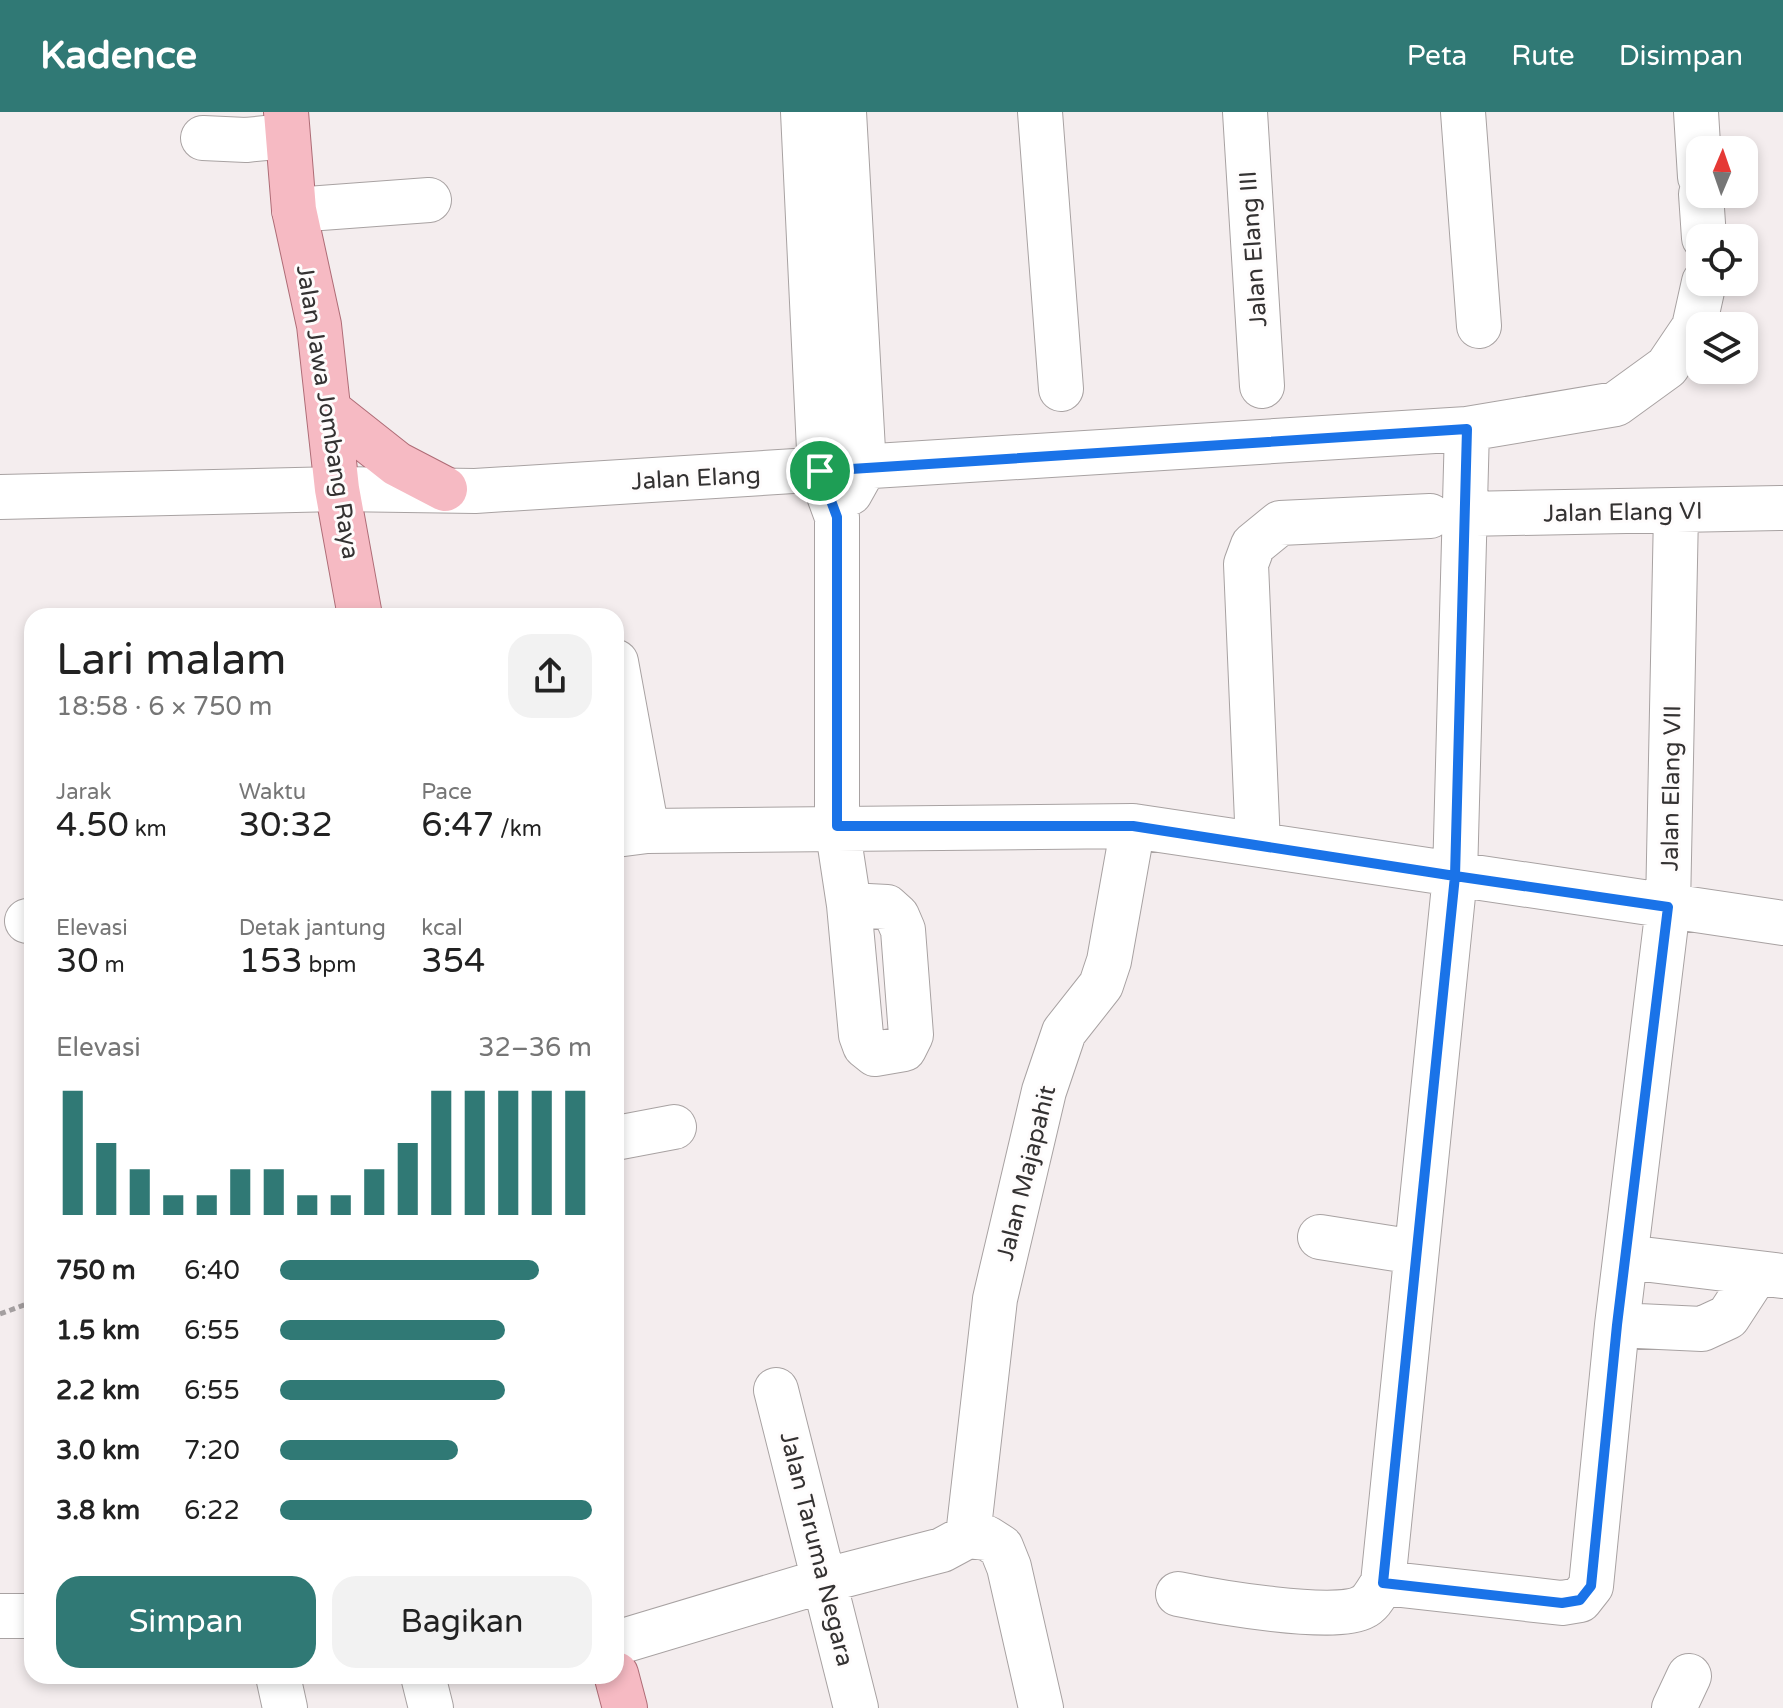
<!DOCTYPE html>
<html lang="id">
<head>
<meta charset="utf-8">
<style>
	body { margin:0; font-family:"Varela Round",sans-serif; background:#f2f2f2; color:#222; height:100vh; display:flex; flex-direction:column; font-size:30px; white-space:nowrap }
	* { box-sizing:border-box; margin:0 }
	p { font-size:26px; color:#767676 }
	.icon { flex:none; width:44px; height:44px; fill:none; stroke:currentColor; stroke-width:2; stroke-linecap:round; stroke-linejoin:round }
	.map { position:relative; flex:1; overflow:hidden }
	.details { position:absolute; left:24px; top:496px; width:600px; height:1076px; display:flex; flex-direction:column; background:#fff; border-radius:24px; box-shadow:0 4px 12px #0003 }
	.details>* { flex:none }
	.needle { width:52px; rotate:2deg }
	.buttons { position:absolute; left:1686px; top:24px; display:grid; gap:16px }
	.buttons a { display:grid; place-items:center; width:72px; height:72px; border-radius:16px; background:#fff; box-shadow:0 4px 12px #0003; font-size:40px }
	.pin { position:absolute; display:grid; place-items:center; width:68px; height:68px; color:#fff; margin:-34px; border:4px solid #fff; border-radius:50%; box-shadow:0 2px 8px #0007 }
	.round { display:grid; place-items:center; flex:none; width:84px; height:84px; border-radius:24px; background:#f2f2f2 }
	.summary { display:flex; align-items:center; justify-content:space-between; height:136px; padding:0 32px }
	h1 { font-size:44px; font-weight:600; line-height:60px }
	.metrics { display:grid; grid-template-columns:repeat(3,1fr); gap:12px; height:136px; padding:8px 32px }
	.metrics div { display:grid; align-content:center }
	.metrics b { font-size:34px; font-weight:600 }
	.metrics small { font-size:22px; font-weight:400 }
	.metrics p { font-size:22px }
	.chart { height:224px; padding:16px 32px }
	.chart p { display:flex; justify-content:space-between }
	.chart svg { width:100%; height:144px; margin-top:8px; stroke:#307975; stroke-width:6 }
	.cta { display:flex; gap:16px; margin-top:auto; padding:16px 32px }
	.cta a { flex:1; height:92px; border-radius:24px; background:#307975; color:#fff; font-size:32px; font-weight:600; line-height:92px; text-align:center }
	.cta a+a { background:#f2f2f2; color:#222 }
	ul { padding:0 32px; list-style:none; font-size:26px }
	li { display:grid; grid-template-columns:128px 96px 1fr; align-items:center; height:60px }
	li i { height:20px; border-radius:10px; background:#307975 }
	header { display:flex; align-items:center; gap:48px; box-sizing:border-box; height:112px; padding:0 40px; background:#307975; color:#fff }
	header strong { font-size:38px }
	nav { display:flex; gap:44px; margin-inline-start:auto; font-size:28px }
	.map>svg:first-child { display:block }
</style>
</head>
<body>
<header>
<strong>Kadence</strong>
<nav><a>Peta</a><a>Rute</a><a>Disimpan</a></nav>
</header>
<div class="map">
<svg width="1783" height="1596" viewBox="0 0 1783 1596">
	<rect width="100%" height="100%" fill="#f4edee"/>
	<g fill="none" stroke-linecap="round" stroke-linejoin="round">
		<defs>
			<path id="minor" d="M803 0 820 359 837 405V714L849 793 861 923 865 934 875 942 904 937 911 923 903 818 897 804 887 795 849 793
				M844 0 864 356 850 381
				M1040 0 1061 277
				M1245 0 1262 274
				M1463 0 1479 214
				M1696 0 1700 65
				M203 26 246 28 286 24
				M1701 82 1704 126
				M294 98 429 88
				M1467 317 1455 764 1383 1471 1562 1491 1580 1488 1591 1474 1617 1213 1668 795 1676 401
				M0 385 337 377 475 379 1467 317 1616 292 1667 255 1694 215 1704 170
				M1464 402 1783 396
				M616 550 647 719
				M616 723 647 719 1133 714 1783 811
				M1258 732 1246 452 1253 433 1280 411 1430 404
				M27 809 32 808
				M616 1026 674 1015
				M1320 1125 1415 1140
				M1626 1145 1782 1164
				M1617 1213 1702 1217 1728 1205 1756 1162
				M776 1278 856 1596
				M968 1424 995 1187 1044 979 1064 920 1101 873 1109 849 1133 714
				M1178 1482C1212 1489 1336 1511 1363 1495 1372 1491 1377 1479 1383 1471
				M0 1504H32
				M616 1531 826 1468 942 1438 968 1424 987 1426 1001 1435 1009 1455 1041 1596
				M278 1564 285 1596
				M423 1564 431 1596
				M1674 1596 1689 1564"/>
			<path id="major" d="M286 0 294 98 319 213 337 377 360 504
				M330 299 397 352 445 377
				M616 1562 625 1596"/>
		</defs>
		<use href="#minor" stroke="#a8a2a2" stroke-width="46"/>
		<use href="#major" stroke="#ae6c76" stroke-width="46"/>
		<path stroke="#a49fa0" stroke-width="5" stroke-dasharray="6 4" stroke-linecap="butt" d="M0 1202 32 1190"/>
		<use href="#minor" stroke="#fff" stroke-width="44"/>
		<use href="#major" stroke="#f6bac3" stroke-width="44"/>
	</g>
	<g fill="none" stroke-linecap="round" stroke-linejoin="round">
		<defs>
			<path id="route" d="M820 359 837 405V714H1133L1455 764 1383 1471 1562 1491 1580 1488 1591 1474 1617 1213 1668 795 1455 764 1467 317 820 359"/>
		</defs>
		<use href="#route" stroke="#fff" stroke-width="16"/>
		<use href="#route" stroke="#1a73e8" stroke-width="10"/>
	</g>
	<g text-anchor="middle" stroke-width="6" stroke-linejoin="round" paint-order="stroke">
		<g font-size="24" fill="#343232" stroke="#fefcfc">
			<text transform="translate(1253 137) rotate(-94)" y="8">Jalan Elang III</text>
			<text transform="translate(328 300) rotate(81)" y="8">Jalan Jawa Jombang Raya</text>
			<text transform="translate(696 366) rotate(-3)" y="8">Jalan Elang</text>
			<text transform="translate(1623 400) rotate(-1)" y="8">Jalan Elang VI</text>
			<text transform="translate(1671 676) rotate(-89)" y="8">Jalan Elang VII</text>
			<text transform="translate(1026 1061) rotate(-76)" y="8">Jalan Majapahit</text>
			<text transform="translate(817 1437) rotate(76)" y="8">Jalan Taruma Negara</text>
		</g>
	</g>
</svg>
<div class="buttons">
<a><svg class="needle" viewBox="-14 -14 28 28"><path d="M0-13l5 13h-10z" fill="#e53935"/><path d="M0 13l5-13h-10z" fill="#767676"/></svg></a>
<a><svg class="icon" aria-label="locate" viewBox="0 0 24 24"><circle cx="12" cy="12" r="6"/><path d="M12 2v4M12 18v4M2 12h4M18 12h4"/></svg></a>
<a><svg class="icon" aria-label="layers" viewBox="0 0 24 24"><path d="M12 4l9 5-9 5-9-5zM3 14l9 5 9-5"/></svg></a>
</div>
<div class="pin" style="left:820px;top:359px;background:#1e9e55"><svg class="icon" aria-label="arrive" viewBox="0 0 24 24"><path d="M6 21V4h12l-3 4 3 4H6"/></svg></div>
<section class="details">
<div class="summary"><div><h1>Lari malam</h1><p>18:58 · 6 × 750 m</p></div><a class="round"><svg class="icon" aria-label="share" viewBox="0 0 24 24"><path d="M12 15V3M7 8l5-5 5 5M5 13v7h14v-7"/></svg></a></div>
<div class="metrics">
<div><p>Jarak</p><b>4.50<small> km</small></b></div>
<div><p>Waktu</p><b>30:32</b></div>
<div><p>Pace</p><b>6:47<small> /km</small></b></div>
</div>
<div class="metrics">
<div><p>Elevasi</p><b>30<small> m</small></b></div>
<div><p>Detak jantung</p><b>153<small> bpm</small></b></div>
<div><p>kcal</p><b>354</b></div>
</div>
<div class="chart"><p><span>Elevasi</span>32–36 m</p>
<svg viewBox="0 0 160 44" preserveAspectRatio="none"><path d="M5 44V6M15 44V22M25 44V30M35 44V38M45 44V38M55 44V30M65 44V30M75 44V38M85 44V38M95 44V30M105 44V22M115 44V6M125 44V6M135 44V6M145 44V6M155 44V6"/></svg>
</div>
<ul>
<li><b>750 m</b>6:40<i style="width:83%"></i></li>
<li><b>1.5 km</b>6:55<i style="width:72%"></i></li>
<li><b>2.2 km</b>6:55<i style="width:72%"></i></li>
<li><b>3.0 km</b>7:20<i style="width:57%"></i></li>
<li><b>3.8 km</b>6:22<i style="width:100%"></i></li>
</ul>
<div class="cta"><a>Simpan</a><a>Bagikan</a></div>
</section>
</div>
</body>
</html>
